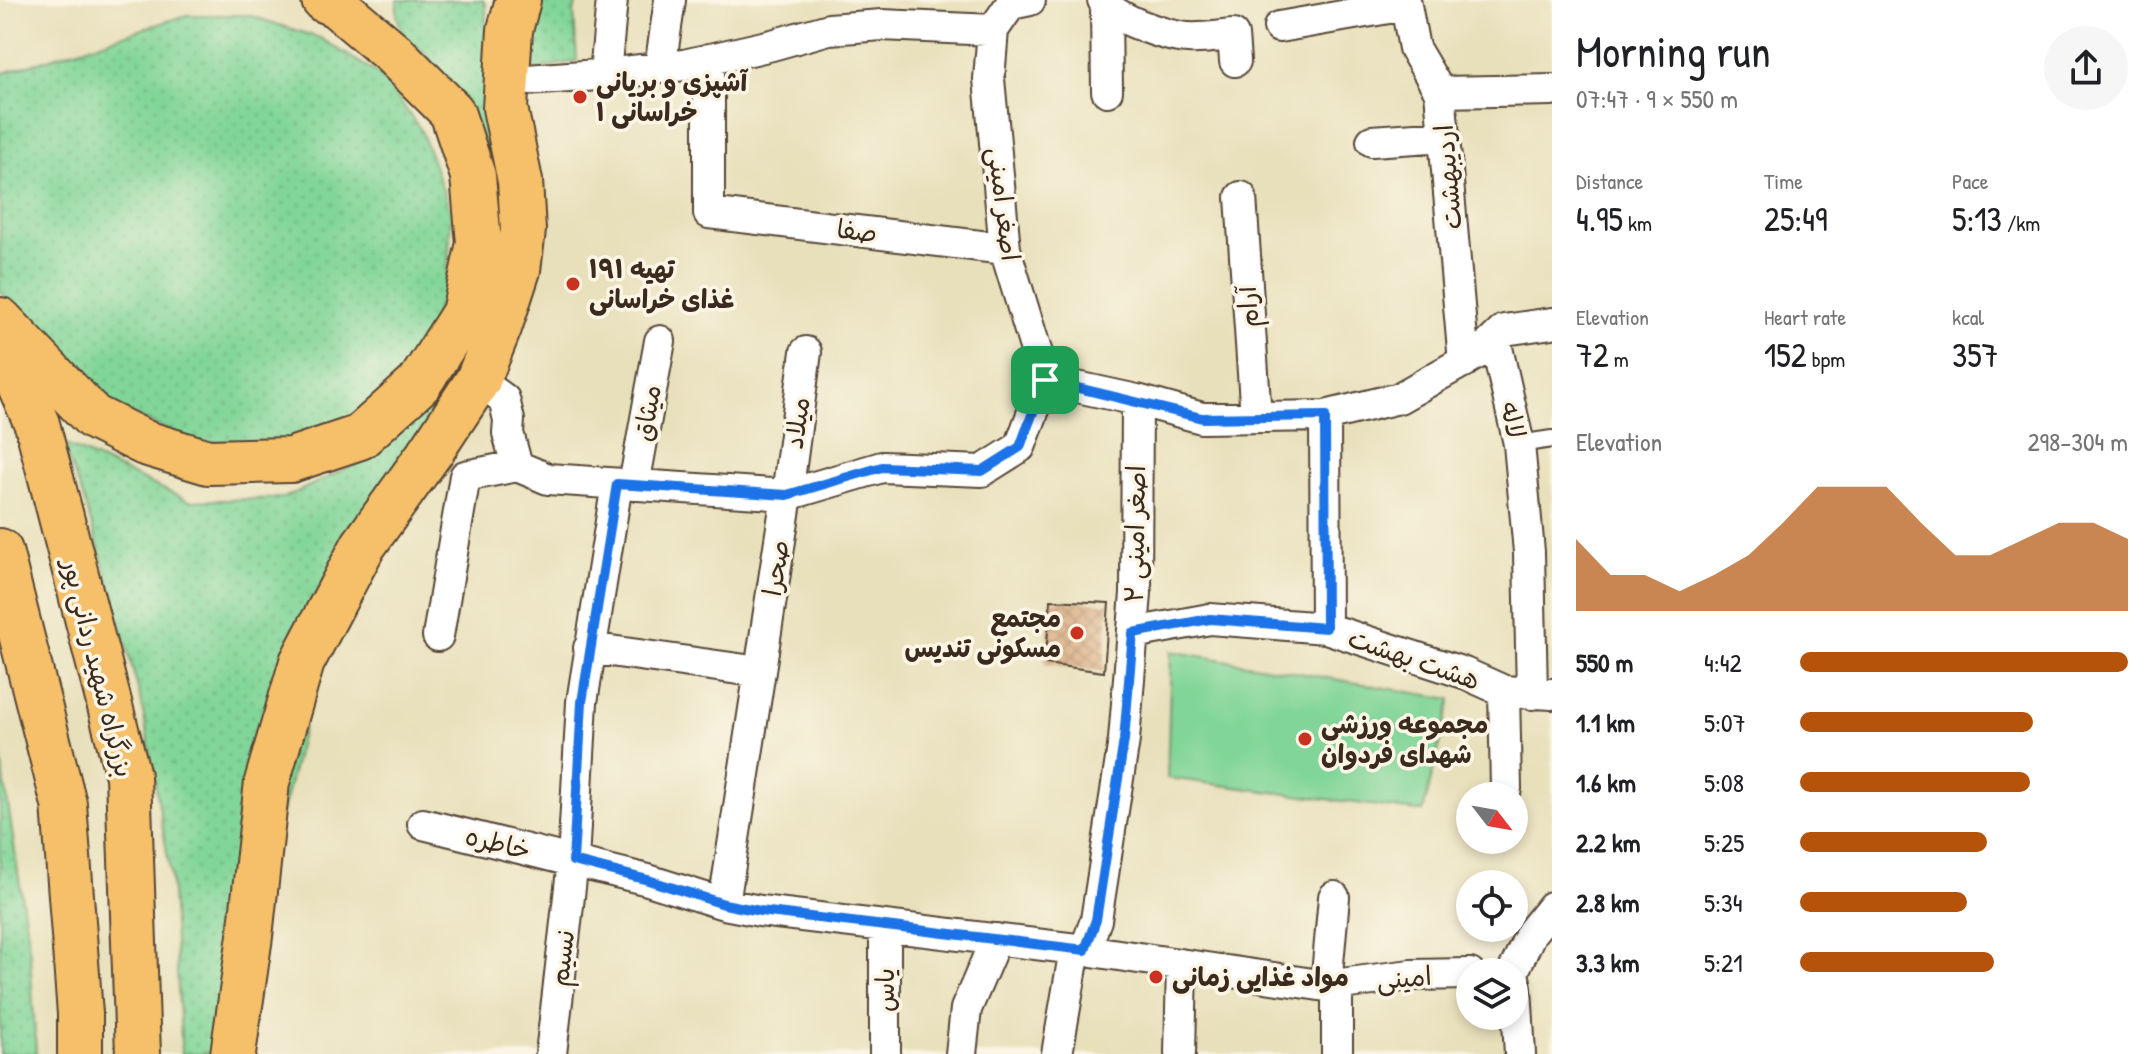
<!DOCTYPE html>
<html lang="en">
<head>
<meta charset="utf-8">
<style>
	body { margin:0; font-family:"Patrick Hand","Playpen Sans Arabic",sans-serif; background:#f6f6f6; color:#202124; height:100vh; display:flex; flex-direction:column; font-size:30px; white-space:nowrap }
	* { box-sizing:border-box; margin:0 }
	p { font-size:26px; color:#757577 }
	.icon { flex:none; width:44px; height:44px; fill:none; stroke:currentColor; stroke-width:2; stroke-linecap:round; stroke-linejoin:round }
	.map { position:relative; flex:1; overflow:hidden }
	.panel { display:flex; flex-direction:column; background:#fff; width:600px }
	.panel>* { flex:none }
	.needle { width:52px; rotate:121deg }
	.tools { position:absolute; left:1456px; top:782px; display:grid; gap:16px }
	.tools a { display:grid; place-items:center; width:72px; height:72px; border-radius:50%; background:#fff; box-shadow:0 4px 12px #0003; font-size:40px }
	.pin { position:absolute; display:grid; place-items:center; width:68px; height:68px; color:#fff; margin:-34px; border-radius:16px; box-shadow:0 4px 12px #0006 }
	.round { display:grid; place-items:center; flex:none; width:84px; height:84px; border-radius:42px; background:#f6f6f6 }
	.overview { display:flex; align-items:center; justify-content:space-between; height:136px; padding:0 24px }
	h1 { font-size:44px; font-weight:600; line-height:60px }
	.stats { display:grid; grid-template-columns:repeat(3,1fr); gap:12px; height:136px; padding:8px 24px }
	.stats div { display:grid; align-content:center }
	.stats b { font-size:34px; font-weight:600 }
	.stats small { font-size:22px; font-weight:400 }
	.stats p { font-size:22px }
	.chart { height:224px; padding:16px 24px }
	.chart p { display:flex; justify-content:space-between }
	.chart svg { width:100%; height:144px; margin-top:8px; fill:#b45309; opacity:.7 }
	ul { padding:0 24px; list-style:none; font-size:26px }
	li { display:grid; grid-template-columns:128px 96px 1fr; align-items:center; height:60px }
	li i { height:20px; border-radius:10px; background:#b45309 }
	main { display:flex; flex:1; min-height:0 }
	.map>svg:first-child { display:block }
</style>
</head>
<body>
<main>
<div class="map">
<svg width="1552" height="1054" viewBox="0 0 1552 1054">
	<defs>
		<pattern id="grass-dots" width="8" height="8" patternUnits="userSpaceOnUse" patternTransform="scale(2)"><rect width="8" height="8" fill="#81d598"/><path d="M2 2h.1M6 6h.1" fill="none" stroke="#70b783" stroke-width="1.8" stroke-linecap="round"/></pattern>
		<pattern id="building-cross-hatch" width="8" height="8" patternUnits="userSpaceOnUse" patternTransform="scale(2)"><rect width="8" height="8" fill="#d9a97d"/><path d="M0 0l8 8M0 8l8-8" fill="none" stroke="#b18a66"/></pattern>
	</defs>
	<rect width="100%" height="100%" fill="#fcf5e5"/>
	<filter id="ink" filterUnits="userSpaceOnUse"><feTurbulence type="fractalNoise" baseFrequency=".0125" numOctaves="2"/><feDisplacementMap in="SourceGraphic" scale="16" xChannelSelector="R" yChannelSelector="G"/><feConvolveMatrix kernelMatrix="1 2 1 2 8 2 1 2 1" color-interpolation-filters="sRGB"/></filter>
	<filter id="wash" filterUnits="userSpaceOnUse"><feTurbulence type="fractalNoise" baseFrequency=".006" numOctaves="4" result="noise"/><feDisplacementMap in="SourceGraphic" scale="32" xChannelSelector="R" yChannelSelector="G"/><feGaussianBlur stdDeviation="1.8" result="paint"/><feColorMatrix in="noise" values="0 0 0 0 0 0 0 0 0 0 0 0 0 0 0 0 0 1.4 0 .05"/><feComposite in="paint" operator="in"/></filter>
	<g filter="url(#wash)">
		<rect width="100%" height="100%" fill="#e8e0bb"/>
		<path fill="url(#grass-dots)" stroke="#5e805b" stroke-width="2" d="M397 0H483L486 5 485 93 491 161 502 244 488 332 347 555 221 1054H182L171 877 142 704 111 589 83 497 62 443 189 501 284 498 377 454 429 401 478 314 445 80 423 51 405 40 397 16Z
			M537 0H577L574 12 577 61 521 72Z
			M187 15H248L320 38 380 75 421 130 451 213 447 286 418 354 368 411 303 442 199 443 82 394 0 291V74Z
			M0 750 30 953 36 1054H0Z"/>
		<path fill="#81d598" stroke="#5e805b" stroke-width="2" d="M1171 651 1451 699 1423 812 1167 778Z"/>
		<g id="blocks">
			<path fill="url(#building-cross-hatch)" d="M1051 600 1109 603 1104 672 1045 664Z"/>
		</g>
	</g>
	<g filter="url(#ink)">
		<use href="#blocks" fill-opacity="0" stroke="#554536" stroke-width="2"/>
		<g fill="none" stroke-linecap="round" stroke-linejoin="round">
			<defs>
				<path id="service" d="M1519 444 1552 439"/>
				<path id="minor" d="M1030 0 1011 4 993 30 989 79 1005 249 1045 380 1137 400 1202 418 1325 416 1399 398 1482 351 1504 330 1552 323
					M1103 0C1110 18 1168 37 1188 38 1203 39 1219 36 1233 35L1235 61
					M1405 0 1414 48 1440 92 1464 362
					M1106 8 1107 91
					M1279 27 1406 5
					M709 59V213L1005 249
					M660 68 670 0
					M605 74 612 0
					M526 80 598 75 684 65 772 45 829 29 882 25 993 30
					M1440 92 1552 90
					M1372 141 1445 136
					M1241 197 1256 417
					M1495 339 1519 444 1529 552 1532 694
					M478 380 504 399 509 420 508 433 517 466 548 479 787 495 806 352
					M1325 416 1326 628
					M634 485 660 341
					M1133 633 1210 619 1326 628 1464 673 1504 691 1552 694
					M438 636 465 476 517 466
					M589 648 760 672
					M1504 691 1506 789
					M423 824 648 880 724 904 760 911 1085 950 1326 986 1411 975 1470 974
					M724 904 787 495 882 467 982 471 1020 447 1045 380
					M1085 950 1096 920 1124 740 1136 593 1137 400
					M1513 972 1531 933 1552 907
					M1514 977 1516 988 1520 1054
					M1326 986 1334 897
					M551 1054 573 861 582 702 617 484
					M885 1054V926
					M961 1054 966 1009 996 939
					M1057 1054 1075 949
					M1180 1054 1182 965
					M1337 1054V984"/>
				<path id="trunk" d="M0 320 93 417 145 443 208 462 291 460 360 437 419 384 464 313 479 243 473 176 452 112 394 54 336 5 324 0
					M0 341 37 424 128 776 138 1054
					M0 551 64 804 80 1014V1054
					M233 1054 250 936 267 782 302 662 363 546 432 450 478 380 500 325 518 270 523 230 520 181 505 108 510 30 518 0"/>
			</defs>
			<use href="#service" stroke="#554536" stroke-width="20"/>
			<use href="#minor" stroke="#554536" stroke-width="34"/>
			<use href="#trunk" stroke="#554536" stroke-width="48"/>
			<use href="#service" stroke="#fff" stroke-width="16"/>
			<use href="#minor" stroke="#fff" stroke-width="30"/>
			<use href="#trunk" stroke="#f6c06b" stroke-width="44"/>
		</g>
	</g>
	<g fill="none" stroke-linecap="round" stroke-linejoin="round" filter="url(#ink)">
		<defs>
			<path id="route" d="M1045 380 1202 418 1325 416 1326 628 1210 619 1133 633 1124 740 1096 920 1085 950 760 911 724 904 648 880 573 861 582 702 617 484 787 495 882 467 982 471 1020 447Z"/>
		</defs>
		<use href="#route" stroke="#fff" stroke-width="16"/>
		<use href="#route" stroke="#1a73e8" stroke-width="10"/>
	</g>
	<g fill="#c8321e" stroke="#fcf5e5" stroke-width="3">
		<circle cx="580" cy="97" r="8"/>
		<circle cx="573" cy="284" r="8"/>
		<circle cx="1077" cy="633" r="8"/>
		<circle cx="1305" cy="739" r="8"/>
		<circle cx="1156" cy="977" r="8"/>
	</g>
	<g text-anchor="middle" stroke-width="7" stroke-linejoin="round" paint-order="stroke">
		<g font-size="26" font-weight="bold" fill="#3b2a1e" stroke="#fcf5e5" text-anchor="start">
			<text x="596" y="91">آشپزی و بریانی<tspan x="596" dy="30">خراسانی ۱</tspan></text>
			<text x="589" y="278">۱۹۱ تهیه<tspan x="589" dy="30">غذای خراسانی</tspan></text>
			<text x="1061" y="627" text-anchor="end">مجتمع<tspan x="1061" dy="30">مسکونی تندیس</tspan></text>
			<text x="1321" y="733">مجموعه ورزشی<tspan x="1321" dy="30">شهدای فردوان</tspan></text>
			<text x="1172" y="986">مواد غذایی زمانی</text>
		</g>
		<g font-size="26" fill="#3b2a1e" stroke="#fcf5e5">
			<text transform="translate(1448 177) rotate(-95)" y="9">اردیبهشت</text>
			<text transform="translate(1004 204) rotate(83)" y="9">اصغر امینی</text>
			<text transform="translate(857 231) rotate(7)" y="9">صفا</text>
			<text transform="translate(1248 307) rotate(-94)" y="9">آرام</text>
			<text transform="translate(647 413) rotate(-80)" y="9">میثاق</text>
			<text transform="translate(1513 420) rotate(78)" y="9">لاله</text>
			<text transform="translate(797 423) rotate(-82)" y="9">میلاد</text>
			<text transform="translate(1135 534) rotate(-89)" y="9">۲ اصغر امینی</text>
			<text transform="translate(776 568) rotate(-81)" y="9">صحرا</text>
			<text transform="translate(1414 659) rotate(19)" y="9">هشت بهشت</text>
			<text transform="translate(98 668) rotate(76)" y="9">بزرگراه شهید ردانی پور</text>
			<text transform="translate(498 843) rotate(14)" y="9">خاطره</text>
			<text transform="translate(562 958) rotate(-83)" y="9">نسیم</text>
			<text transform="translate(1404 978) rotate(-5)" y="9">امینی</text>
			<text transform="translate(885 990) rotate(-90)" y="9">یاس</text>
		</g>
	</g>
</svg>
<div class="tools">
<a><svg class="needle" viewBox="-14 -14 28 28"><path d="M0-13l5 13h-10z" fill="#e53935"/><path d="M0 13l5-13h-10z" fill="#757577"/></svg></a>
<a><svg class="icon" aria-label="locate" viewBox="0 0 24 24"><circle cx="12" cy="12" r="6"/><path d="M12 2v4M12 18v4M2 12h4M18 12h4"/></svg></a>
<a><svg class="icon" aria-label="layers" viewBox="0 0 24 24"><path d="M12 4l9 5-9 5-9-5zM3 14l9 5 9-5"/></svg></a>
</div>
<div class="pin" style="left:1045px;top:380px;background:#1e9e55"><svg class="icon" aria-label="arrive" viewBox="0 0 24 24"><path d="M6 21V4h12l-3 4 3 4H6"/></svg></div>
</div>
<section class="panel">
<div class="overview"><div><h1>Morning run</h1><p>07:47 · 9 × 550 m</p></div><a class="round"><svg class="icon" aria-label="share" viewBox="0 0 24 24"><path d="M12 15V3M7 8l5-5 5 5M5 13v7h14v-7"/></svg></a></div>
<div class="stats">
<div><p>Distance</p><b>4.95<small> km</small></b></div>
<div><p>Time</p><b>25:49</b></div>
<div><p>Pace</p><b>5:13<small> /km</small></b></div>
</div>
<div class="stats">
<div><p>Elevation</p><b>72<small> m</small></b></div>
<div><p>Heart rate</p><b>152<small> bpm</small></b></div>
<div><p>kcal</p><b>357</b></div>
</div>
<div class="chart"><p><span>Elevation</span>298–304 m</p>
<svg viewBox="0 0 160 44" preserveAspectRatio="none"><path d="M0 44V22L10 33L20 33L30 38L40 33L50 27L60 17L70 6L80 6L90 6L100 17L110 27L120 27L130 22L140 17L150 17L160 22V44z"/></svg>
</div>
<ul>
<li><b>550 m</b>4:42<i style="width:100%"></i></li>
<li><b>1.1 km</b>5:07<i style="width:71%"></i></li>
<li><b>1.6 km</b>5:08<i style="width:70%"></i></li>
<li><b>2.2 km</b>5:25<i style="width:57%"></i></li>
<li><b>2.8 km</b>5:34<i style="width:51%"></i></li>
<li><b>3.3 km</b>5:21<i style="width:59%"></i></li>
</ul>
</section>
</main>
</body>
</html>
